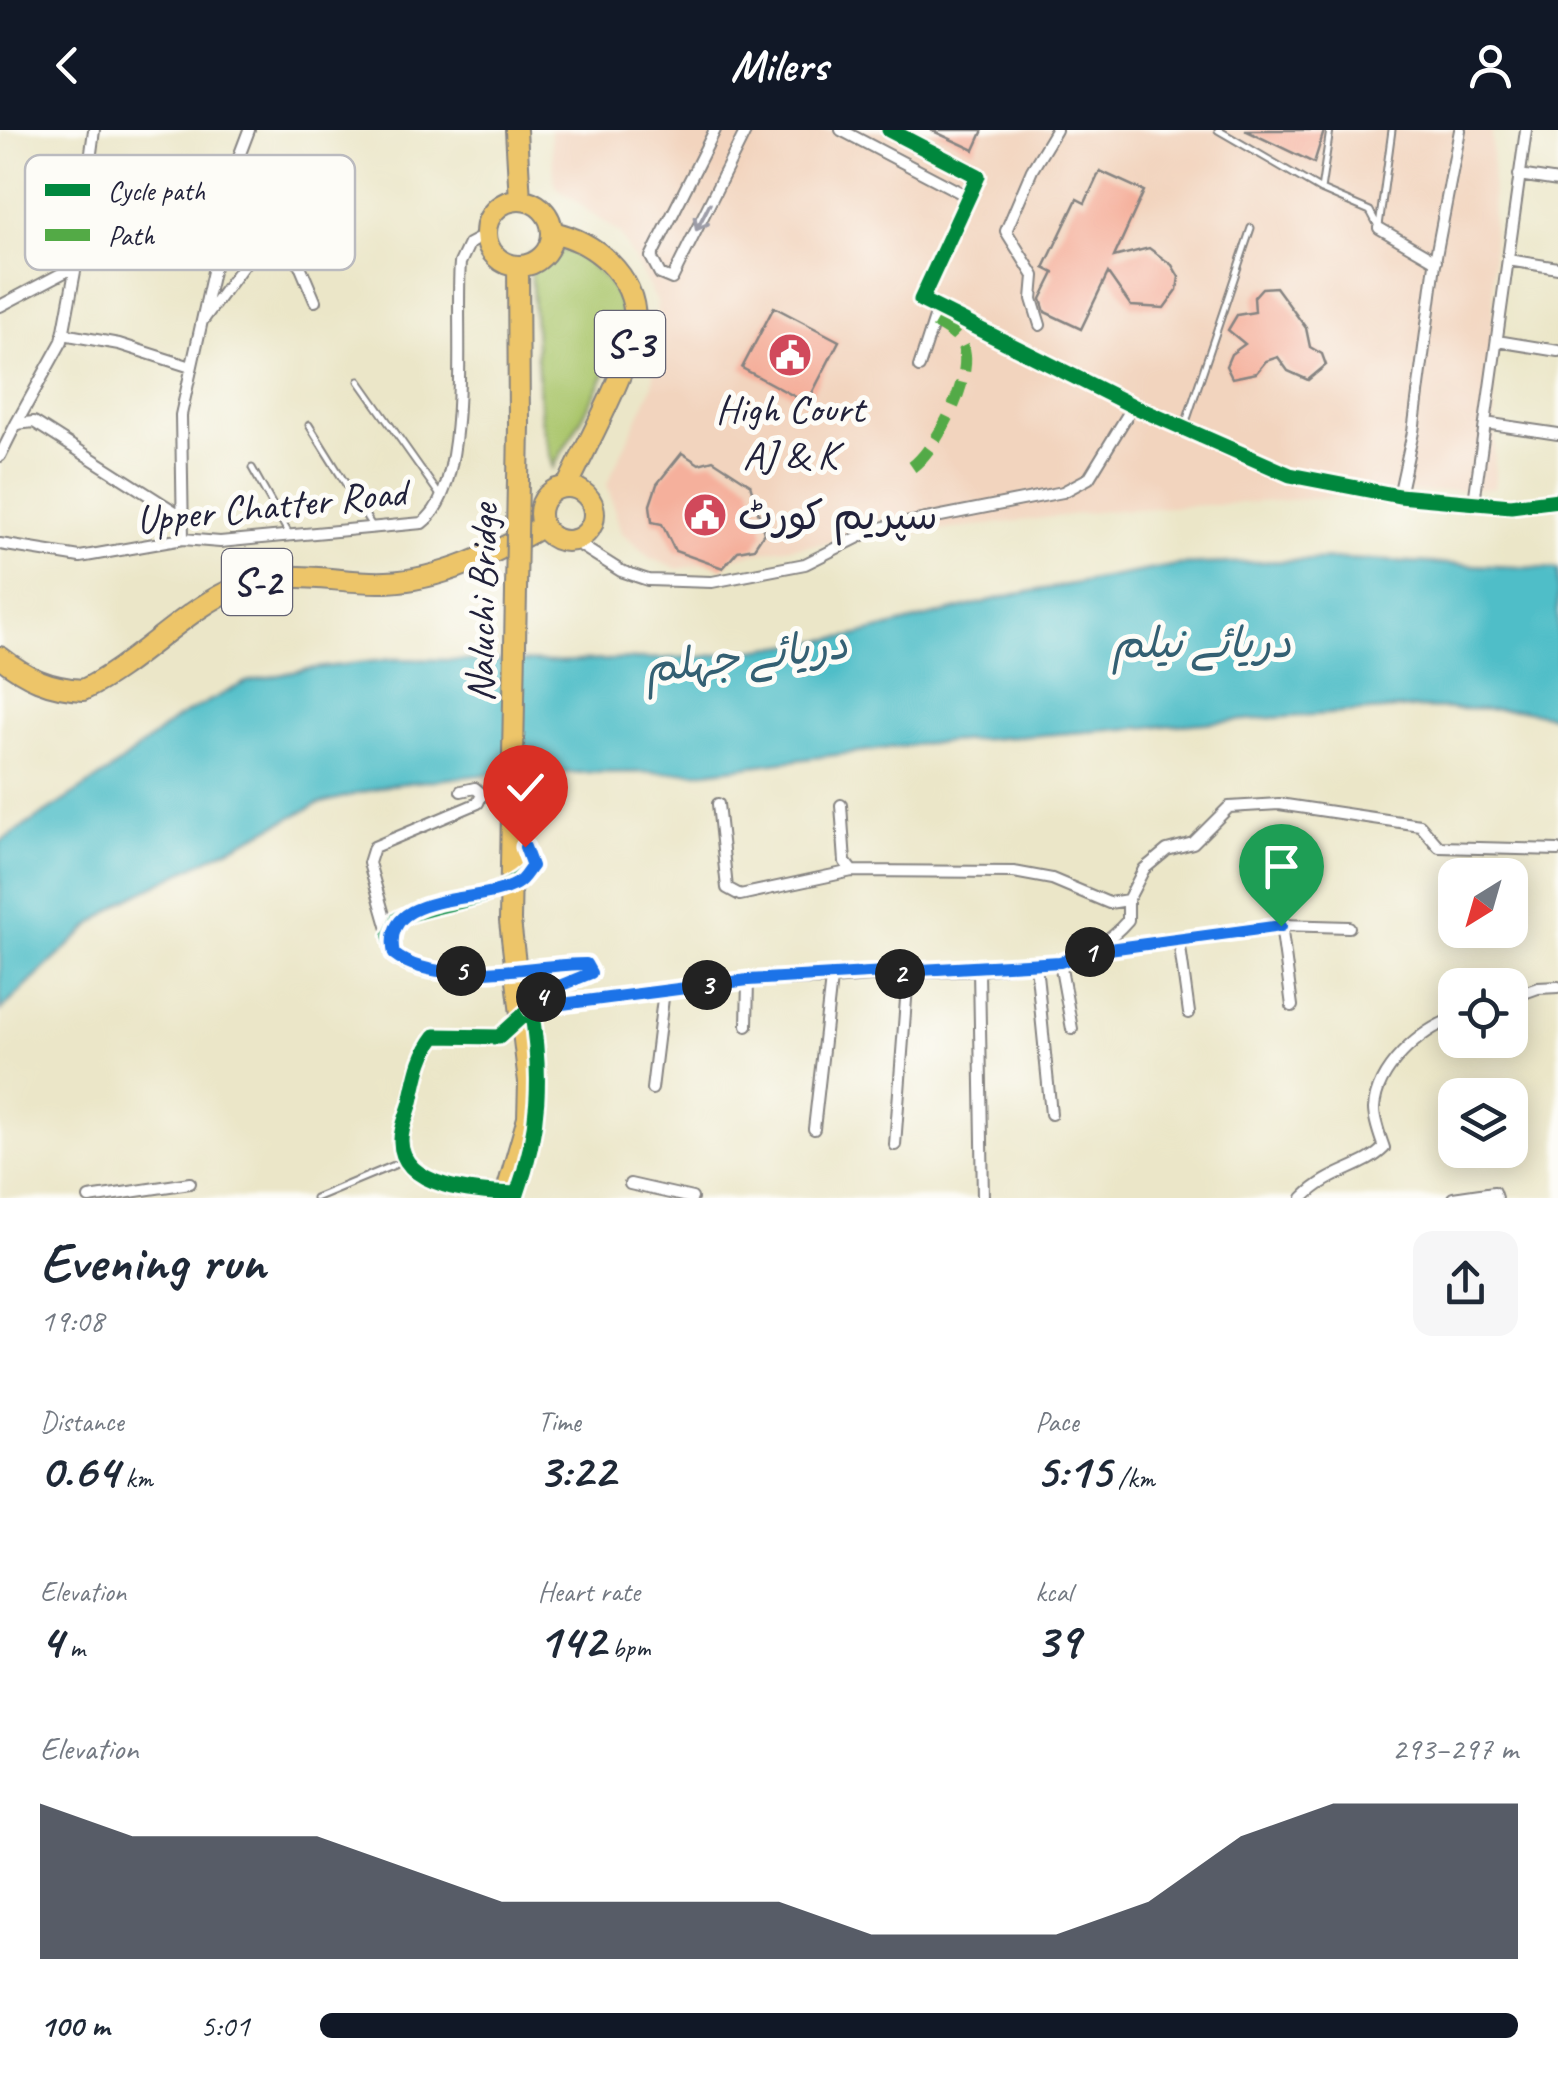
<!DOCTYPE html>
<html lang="en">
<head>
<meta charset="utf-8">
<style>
	body { margin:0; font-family:Caveat,"Playpen Sans Arabic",sans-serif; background:#f6f6f7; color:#1f2937; height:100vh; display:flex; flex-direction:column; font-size:38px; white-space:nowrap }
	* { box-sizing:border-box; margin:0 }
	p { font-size:32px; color:#747a83 }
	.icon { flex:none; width:55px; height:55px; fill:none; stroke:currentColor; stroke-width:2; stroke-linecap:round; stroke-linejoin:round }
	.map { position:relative; height:1068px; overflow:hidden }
	.drawer { display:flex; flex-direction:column; background:#fff; flex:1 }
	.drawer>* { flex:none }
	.needle { width:65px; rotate:217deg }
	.controls { position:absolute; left:1438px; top:728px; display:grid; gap:20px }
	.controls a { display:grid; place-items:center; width:90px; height:90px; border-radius:20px; background:#fff; box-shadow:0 5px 25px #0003; font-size:50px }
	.pin { position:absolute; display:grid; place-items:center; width:85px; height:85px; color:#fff; margin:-102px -42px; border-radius:50% 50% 50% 0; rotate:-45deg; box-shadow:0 0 10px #0007 }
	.pin .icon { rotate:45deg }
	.km { position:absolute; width:50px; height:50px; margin:-25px; border-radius:50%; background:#222; color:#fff; font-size:28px; line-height:50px; text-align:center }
	.round { display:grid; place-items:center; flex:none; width:105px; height:105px; border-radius:20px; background:#f6f6f7 }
	.summary { display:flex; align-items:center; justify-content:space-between; height:170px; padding:0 40px }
	h1 { font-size:55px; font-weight:800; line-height:75px }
	.figures { display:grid; grid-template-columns:repeat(3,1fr); gap:15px; height:170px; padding:10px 40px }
	.figures div { display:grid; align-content:center }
	.figures b { font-size:50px; font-weight:800 }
	.figures small { font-size:28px; font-weight:400 }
	.figures p { font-size:28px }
	.chart { height:280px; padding:20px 40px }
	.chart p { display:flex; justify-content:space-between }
	.chart svg { width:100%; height:180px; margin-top:10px; fill:#111827; opacity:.7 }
	ul { padding:0 40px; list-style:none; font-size:32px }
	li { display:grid; grid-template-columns:160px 120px 1fr; align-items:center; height:75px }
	li i { height:25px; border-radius:12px; background:#111827 }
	header { display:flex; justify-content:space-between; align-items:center; height:130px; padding:0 40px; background:#111827; color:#fff; font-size:45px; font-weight:800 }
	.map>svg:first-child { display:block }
</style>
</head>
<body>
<header><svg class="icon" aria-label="back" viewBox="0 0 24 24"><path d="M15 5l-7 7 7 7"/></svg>Milers<svg class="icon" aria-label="person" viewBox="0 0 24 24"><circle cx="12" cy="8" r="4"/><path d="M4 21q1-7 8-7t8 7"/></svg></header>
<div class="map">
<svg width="1558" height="1068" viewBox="0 0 1558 1068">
	<rect width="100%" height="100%" fill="#fdfcf7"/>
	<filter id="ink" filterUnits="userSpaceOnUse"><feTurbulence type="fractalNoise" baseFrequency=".01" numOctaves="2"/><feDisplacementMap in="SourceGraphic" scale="20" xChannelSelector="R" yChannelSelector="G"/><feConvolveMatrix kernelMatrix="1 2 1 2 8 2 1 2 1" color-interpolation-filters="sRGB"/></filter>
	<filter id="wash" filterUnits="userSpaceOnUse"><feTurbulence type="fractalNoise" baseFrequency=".0048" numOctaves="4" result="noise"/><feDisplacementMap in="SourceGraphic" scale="40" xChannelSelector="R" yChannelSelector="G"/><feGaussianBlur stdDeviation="2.25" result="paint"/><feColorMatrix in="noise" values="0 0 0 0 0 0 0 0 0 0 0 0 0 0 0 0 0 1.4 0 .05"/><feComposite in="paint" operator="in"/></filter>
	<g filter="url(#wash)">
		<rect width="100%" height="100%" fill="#ebe6c8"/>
		<path fill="#f2d4be" d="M550 0H1492L1495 358 1104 381 778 419 678 439 650 428 621 402 607 354 653 255 657 172 620 104 555 56Z"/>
		<path fill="#aac66c" stroke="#667454" stroke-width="2.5" d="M574 120C590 134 613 151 620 173 634 211 572 303 553 338L541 289 530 123Z"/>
		<path fill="#50bec8" stroke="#397082" stroke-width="2.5" d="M1343 429 1558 439V587L1521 580 1409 578 920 614 705 642 499 643 390 655 318 674 124 771 92 794 0 881V712L110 641 177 588 246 552 307 539 393 529 550 532 701 527 854 506 1012 465 1177 435Z"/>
		<g id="blocks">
			<path fill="#f5b09c" d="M931 0H983L974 20Z
				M1245 0H1322L1324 1 1314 33Z
				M1100 41 1144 61 1114 127 1149 118 1172 135 1179 147 1177 160 1164 178 1131 176 1108 143 1081 199 1045 182 1041 169 1054 143 1044 138 1077 69 1085 73Z
				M1276 157 1306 198 1310 217 1322 224 1326 235 1308 250 1288 241 1278 227 1266 231 1256 243 1232 248 1226 236 1231 224 1245 214 1228 200 1237 185 1255 182 1254 167 1262 158Z
				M774 177 839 211 807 273 742 238Z
				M682 323 699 334 713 330 750 354 764 403 754 418 738 421 723 438 675 421 662 394 652 392 650 375 657 354Z"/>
		</g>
	</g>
	<g filter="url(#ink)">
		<use href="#blocks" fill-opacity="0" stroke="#868482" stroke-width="2.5"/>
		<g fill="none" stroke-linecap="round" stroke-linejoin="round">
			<defs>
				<path id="lane" d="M1218 0 1321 60 1370 81 1379 98
					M1321 60 1330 0
					M1379 96 1392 0
					M359 251 441 367
					M309 295 372 396
					M1184 298 1251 98
					M252 338 289 404
					M315 1068 404 1031"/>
				<path id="street" d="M715 0 651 127 660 144 672 149 746 0
					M841 0 967 66
					M889 0 978 46 921 170 1133 276 1290 345 1399 366 1511 376 1558 370
					M1519 45 1558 51
					M279 86 315 171
					M1379 98 1436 131
					M1508 130 1558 138
					M0 176 76 136 94 0
					M203 190 299 60
					M1040 195 1032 169 1034 146 1006 101 1032 40 1056 0
					M63 204 119 214 191 237
					M1497 211 1558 221
					M919 237 938 178
					M1485 293 1558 304
					M16 294 62 211 76 136
					M0 326 16 294 34 292 180 385
					M1399 366 1413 302 1436 126 1460 0
					M1474 372 1526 0
					M183 409 181 285 238 29 249 0
					M572 410 621 441 648 450 712 452 805 434 875 399 1063 362 1089 348 1133 276
					M0 414 80 427 183 409 220 412 422 393C473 356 455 194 460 133L469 114 486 105
					M718 674 727 758 740 765 852 741
					M841 675 845 732 852 741 1014 742 1052 749 1109 773 1128 770
					M525 717 532 736C505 772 439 770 398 789L390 806 394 825C438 860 532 834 586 834L591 843 547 861 531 878C542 944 540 1000 517 1064 480 1063 400 1059 401 1010 401 997 408 984 411 972 417 946 419 927 435 906L499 907 531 878 748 850
					M1281 795 1292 876
					M390 806 369 733 374 717 478 673 482 664 475 658 461 661
					M1179 810 1281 795 1349 797
					M1095 821 1179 810 1189 883
					M1060 833C1088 823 1108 813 1128 790V770L1144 739 1167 720 1193 713 1229 677 1279 674 1420 695 1439 717 1558 720
					M1036 834 1060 833 1072 899
					M979 840 1036 834 1051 984
					M1510 868 1538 858 1558 857
					M747 896 748 850 831 849
					M652 959 664 860
					M814 999 831 849 908 843
					M895 1015 908 843 979 840 983 1068
					M630 1054 692 1068
					M89 1068 190 1053
					M1303 1068C1330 1040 1363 1039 1384 1018 1380 1006 1374 991 1374 979 1376 939 1420 900 1455 888
					M1453 1068 1494 1062 1496 1068"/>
				<path id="highway" d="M516 0 520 70
					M486 103a33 33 0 1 1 66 0a33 33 0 1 1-66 0Z
					M552 102C594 111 635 144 635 191 635 229 584 319 567 357
					M518 136 519 295
					M540 384a27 27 0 1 1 54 0a27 27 0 1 1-54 0Z
					M0 527C27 548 48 558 83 560 139 533 183 479 242 455 288 437 339 454 386 452 442 450 496 423 543 396"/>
			</defs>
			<use href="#lane" stroke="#868482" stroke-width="9"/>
			<use href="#street" stroke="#868482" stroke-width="14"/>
			<use href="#highway" stroke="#868482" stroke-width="24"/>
			<use href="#lane" stroke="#fff" stroke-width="5"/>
			<use href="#street" stroke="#fff" stroke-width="10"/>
			<use href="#highway" stroke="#edc569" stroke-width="20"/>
			<defs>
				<path id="highway-bridge" d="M505 1068 528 988 529 952 510 791 519 295"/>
			</defs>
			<use href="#highway-bridge" stroke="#868482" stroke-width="24" stroke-linecap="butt"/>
			<use href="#highway-bridge" stroke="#edc569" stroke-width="20"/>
			<path stroke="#53aa46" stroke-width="12" stroke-dasharray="25 12" stroke-linecap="butt" d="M912 337C936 320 975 245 963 217 957 204 946 199 934 192"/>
			<defs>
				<path id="cycleway" d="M889 0 978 46 921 170 1133 276 1290 345 1399 366 1511 376 1558 370
					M525 717 532 736C505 772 439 770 398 789L390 806 394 825C438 860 532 834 586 834L591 843 547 861 531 878C542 944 540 1000 517 1064 480 1063 400 1059 401 1010 401 997 408 984 411 972 417 946 419 927 435 906L499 907 531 878 748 850"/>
			</defs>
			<use href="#cycleway" stroke="#fdfcf7" stroke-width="21"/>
			<use href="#cycleway" stroke="#00873e" stroke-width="15"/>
		</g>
		<defs><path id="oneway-shaft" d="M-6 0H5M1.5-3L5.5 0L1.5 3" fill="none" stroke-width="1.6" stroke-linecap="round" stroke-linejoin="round" transform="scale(2.5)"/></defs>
		<use stroke="#9c9ca7" href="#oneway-shaft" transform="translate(703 87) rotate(117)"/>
	</g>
	<g fill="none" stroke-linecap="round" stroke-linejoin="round" filter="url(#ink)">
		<defs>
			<path id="route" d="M525 717 532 736C527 742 523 751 516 754 478 775 380 760 394 824 438 859 532 834 586 834L591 843 547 861 531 878 748 850 1060 832 1094 821 1281 796"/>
		</defs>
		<use href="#route" stroke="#fff" stroke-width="20"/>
		<use href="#route" stroke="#1a73e8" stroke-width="12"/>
	</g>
	<defs>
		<symbol id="civic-disc" viewBox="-11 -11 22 22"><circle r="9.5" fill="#d1495b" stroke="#fdfcf7"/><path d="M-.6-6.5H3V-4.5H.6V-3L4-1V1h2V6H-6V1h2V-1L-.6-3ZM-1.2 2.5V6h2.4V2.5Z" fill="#fff"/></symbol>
	</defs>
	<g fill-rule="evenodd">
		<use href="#civic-disc" x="765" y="200" width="50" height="50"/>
		<use href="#civic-disc" x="680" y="360" width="50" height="50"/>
	</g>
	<g text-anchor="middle" stroke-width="10" stroke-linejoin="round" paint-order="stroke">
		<g fill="#fdfcf7" stroke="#646373" stroke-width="2.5">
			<rect x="595" y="181" width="70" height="66" rx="8"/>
			<rect x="222" y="419" width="70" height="66" rx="8"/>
		</g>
		<g font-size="38" font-weight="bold" fill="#22223b">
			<text x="630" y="227">S-3</text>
			<text x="257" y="465">S-2</text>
		</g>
		<g font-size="40" fill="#22223b" stroke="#fdfcf7">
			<text x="790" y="292">High Court<tspan x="790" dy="46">AJ &amp; K</tspan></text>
			<text x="738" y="399" text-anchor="start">سپریم کورٹ</text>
		</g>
		<g font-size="40" fill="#22223b" stroke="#fdfcf7">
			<text transform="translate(271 375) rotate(-6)" y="14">Upper Chatter Road</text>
			<text transform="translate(481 473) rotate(-89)" y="14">Naluchi Bridge</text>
		</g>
		<g font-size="42" font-style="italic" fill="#346073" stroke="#fdfcf7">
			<text x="1202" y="527">دریائے نیلم</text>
			<text transform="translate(746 525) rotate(-7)" y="15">دریائے جہلم</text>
		</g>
	</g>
	<rect x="25" y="25" width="330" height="115" rx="15" fill="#fdfcf7" stroke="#bbbbbf" stroke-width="2.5"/>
	<rect x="45" y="54" width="45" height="12" fill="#00873e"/>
	<rect x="45" y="99" width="45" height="12" fill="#53aa46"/>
	<g font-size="28" fill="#22223b">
		<text x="108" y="70">Cycle path</text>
		<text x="108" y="115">Path</text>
	</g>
</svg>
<div class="controls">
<a><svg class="needle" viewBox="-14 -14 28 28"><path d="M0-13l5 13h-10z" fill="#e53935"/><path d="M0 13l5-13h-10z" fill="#747a83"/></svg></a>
<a><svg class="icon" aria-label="locate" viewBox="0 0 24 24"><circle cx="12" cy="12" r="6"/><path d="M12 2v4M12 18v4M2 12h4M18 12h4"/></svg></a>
<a><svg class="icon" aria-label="layers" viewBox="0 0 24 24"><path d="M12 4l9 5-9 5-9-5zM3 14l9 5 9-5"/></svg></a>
</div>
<div class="pin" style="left:1281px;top:796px;background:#1e9e55"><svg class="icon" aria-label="arrive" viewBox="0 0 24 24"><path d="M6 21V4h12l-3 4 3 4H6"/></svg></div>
<div class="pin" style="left:525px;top:717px;background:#d93025"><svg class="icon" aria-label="check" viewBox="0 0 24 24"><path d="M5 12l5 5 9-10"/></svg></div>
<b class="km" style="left:1090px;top:822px">1</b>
<b class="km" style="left:900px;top:844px">2</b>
<b class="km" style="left:707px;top:855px">3</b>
<b class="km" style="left:541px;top:867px">4</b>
<b class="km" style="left:461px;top:841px">5</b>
</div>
<section class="drawer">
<div class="summary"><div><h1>Evening run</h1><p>19:08</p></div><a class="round"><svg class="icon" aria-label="share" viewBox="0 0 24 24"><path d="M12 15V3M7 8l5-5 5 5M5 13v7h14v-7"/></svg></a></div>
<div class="figures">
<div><p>Distance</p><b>0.64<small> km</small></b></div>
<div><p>Time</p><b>3:22</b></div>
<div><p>Pace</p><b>5:15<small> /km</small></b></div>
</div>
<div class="figures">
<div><p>Elevation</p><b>4<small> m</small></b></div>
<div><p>Heart rate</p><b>142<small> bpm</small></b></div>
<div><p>kcal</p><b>39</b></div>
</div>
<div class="chart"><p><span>Elevation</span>293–297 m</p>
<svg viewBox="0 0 160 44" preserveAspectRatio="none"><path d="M0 44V6L10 14L20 14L30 14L40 22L50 30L60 30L70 30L80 30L90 38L100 38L110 38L120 30L130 14L140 6L150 6L160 6V44z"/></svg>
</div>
<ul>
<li><b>100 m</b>5:01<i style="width:100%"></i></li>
</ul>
</section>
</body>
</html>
